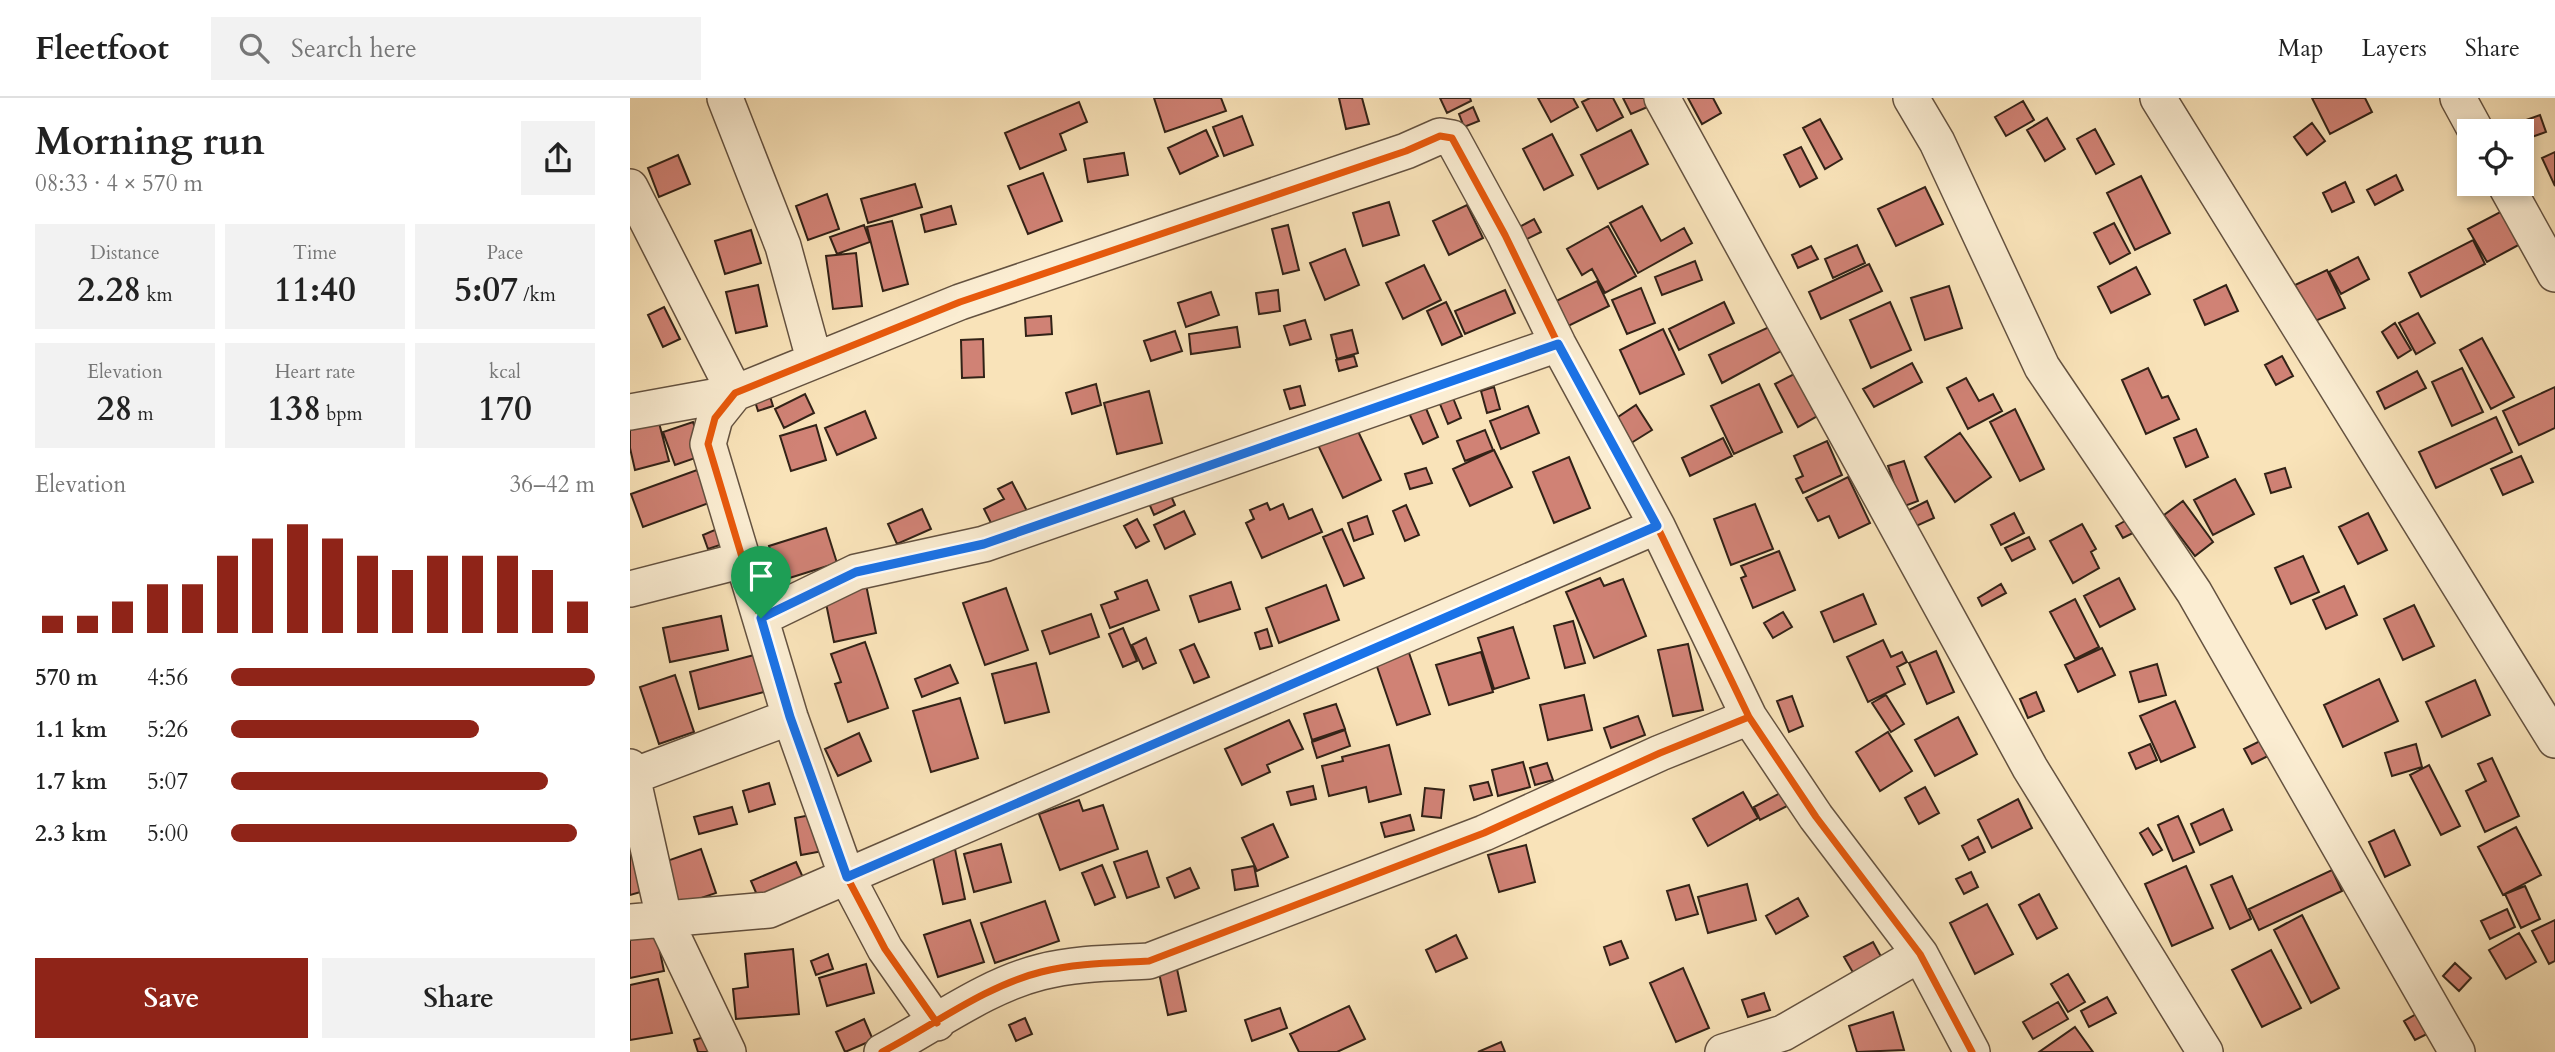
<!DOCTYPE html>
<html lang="en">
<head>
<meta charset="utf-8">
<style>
	body { margin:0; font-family:Cardo,serif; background:#f2f2f2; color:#222; height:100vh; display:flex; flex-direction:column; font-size:26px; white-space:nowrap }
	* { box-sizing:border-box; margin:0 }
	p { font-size:23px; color:#767676 }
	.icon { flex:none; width:38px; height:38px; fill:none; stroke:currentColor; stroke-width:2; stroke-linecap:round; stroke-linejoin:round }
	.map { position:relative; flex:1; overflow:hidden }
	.sheet { display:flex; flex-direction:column; background:#fff; width:630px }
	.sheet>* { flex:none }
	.tools { position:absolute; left:1827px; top:21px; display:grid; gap:14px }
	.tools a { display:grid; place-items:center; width:77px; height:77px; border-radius:0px; background:#fff; box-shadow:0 4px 10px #0003; font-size:35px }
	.pin { position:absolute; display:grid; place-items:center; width:60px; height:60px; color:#fff; margin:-72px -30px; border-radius:50% 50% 50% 0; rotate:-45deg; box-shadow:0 0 7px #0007 }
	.pin .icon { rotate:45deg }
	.round { display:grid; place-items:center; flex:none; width:74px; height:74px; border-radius:0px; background:#f2f2f2 }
	.head { display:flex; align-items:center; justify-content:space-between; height:119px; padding:0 35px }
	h1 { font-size:38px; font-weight:800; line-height:52px }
	.metrics { display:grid; grid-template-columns:repeat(3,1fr); gap:10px; height:119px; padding:7px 35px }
	.metrics div { display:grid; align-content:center; border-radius:0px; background:#f2f2f2; text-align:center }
	.metrics b { font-size:35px; font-weight:800 }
	.metrics small { font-size:19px; font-weight:400 }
	.metrics p { font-size:19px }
	.chart { height:196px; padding:14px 35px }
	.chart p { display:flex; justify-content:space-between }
	.chart svg { width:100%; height:126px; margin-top:7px; stroke:#8f2418; stroke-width:6 }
	.cta { display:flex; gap:14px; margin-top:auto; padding:14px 35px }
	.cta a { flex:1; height:80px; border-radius:0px; background:#8f2418; color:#fff; font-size:28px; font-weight:800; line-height:80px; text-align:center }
	.cta a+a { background:#f2f2f2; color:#222 }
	ul { padding:0 35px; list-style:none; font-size:23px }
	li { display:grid; grid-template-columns:112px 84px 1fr; align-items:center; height:52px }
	li i { height:18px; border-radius:9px; background:#8f2418 }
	header { display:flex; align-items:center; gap:42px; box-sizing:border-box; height:98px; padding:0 35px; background:#fff; border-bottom:2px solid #e0e0e0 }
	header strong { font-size:33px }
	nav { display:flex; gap:38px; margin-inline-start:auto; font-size:24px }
	.search { width:490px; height:63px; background:#f2f2f2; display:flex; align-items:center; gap:18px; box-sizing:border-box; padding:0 24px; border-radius:0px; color:#767676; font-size:26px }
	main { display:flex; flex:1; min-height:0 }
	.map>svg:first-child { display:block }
</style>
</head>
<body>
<header>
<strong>Fleetfoot</strong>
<div class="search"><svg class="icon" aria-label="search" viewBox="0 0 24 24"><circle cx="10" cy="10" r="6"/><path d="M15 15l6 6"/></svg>Search here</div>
<nav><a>Map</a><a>Layers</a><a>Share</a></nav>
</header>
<main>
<section class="sheet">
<div class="head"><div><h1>Morning run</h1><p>08:33 · 4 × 570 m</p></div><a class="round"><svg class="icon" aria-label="share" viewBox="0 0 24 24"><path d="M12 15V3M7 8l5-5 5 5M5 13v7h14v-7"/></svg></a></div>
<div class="metrics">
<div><p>Distance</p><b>2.28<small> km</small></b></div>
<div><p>Time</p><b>11:40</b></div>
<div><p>Pace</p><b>5:07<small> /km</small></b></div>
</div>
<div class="metrics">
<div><p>Elevation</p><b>28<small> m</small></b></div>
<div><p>Heart rate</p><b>138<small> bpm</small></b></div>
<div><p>kcal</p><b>170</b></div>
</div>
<div class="chart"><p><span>Elevation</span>36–42 m</p>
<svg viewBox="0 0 160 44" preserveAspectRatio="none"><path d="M5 44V38M15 44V38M25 44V33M35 44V27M45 44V27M55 44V17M65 44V11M75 44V6M85 44V11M95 44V17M105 44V22M115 44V17M125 44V17M135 44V17M145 44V22M155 44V33"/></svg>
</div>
<ul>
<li><b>570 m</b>4:56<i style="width:100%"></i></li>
<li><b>1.1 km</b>5:26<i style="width:68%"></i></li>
<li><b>1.7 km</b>5:07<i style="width:87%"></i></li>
<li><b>2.3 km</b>5:00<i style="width:95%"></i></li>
</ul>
<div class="cta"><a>Save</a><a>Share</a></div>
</section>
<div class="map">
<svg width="1925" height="954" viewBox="0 0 1925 954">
	<rect width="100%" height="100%" fill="#f9e3b9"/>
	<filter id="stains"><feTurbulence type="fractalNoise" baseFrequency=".00286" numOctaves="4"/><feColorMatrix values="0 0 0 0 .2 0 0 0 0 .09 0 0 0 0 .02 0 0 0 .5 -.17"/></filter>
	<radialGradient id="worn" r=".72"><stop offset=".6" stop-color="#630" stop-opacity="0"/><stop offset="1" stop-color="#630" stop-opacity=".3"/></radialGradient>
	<path fill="#d08275" stroke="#322217" stroke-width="2" d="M524 0H591L596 13 535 34Z
		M709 0H732L739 26 716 31Z
		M810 0H840L841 3 817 15Z
		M908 0H943L948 9 921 24Z
		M960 0H983L993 19 967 33 952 4Z
		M993 0H1016L1020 8 1001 16Z
		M1058 0H1083L1091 15 1072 26Z
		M1682 0H1735L1742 14 1700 36Z
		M1393 3 1404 22 1376 38 1365 19Z
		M449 4 457 24 430 36 436 52 390 71 375 35Z
		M843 9 849 23 834 29 829 16Z
		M1910 17 1916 34 1899 40 1893 23Z
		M612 18 623 47 594 58 583 29Z
		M1417 20 1435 51 1415 63 1397 32Z
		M1190 21 1212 61 1195 71 1173 30Z
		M1682 25 1695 43 1677 57 1664 39Z
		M1465 31 1484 66 1466 76 1447 41Z
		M576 32 588 58 550 76 538 50Z
		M1001 32 1018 66 968 91 951 57Z
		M922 36 943 77 914 92 893 51Z
		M1171 49 1187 80 1170 89 1154 57Z
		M1925 54V88L1912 60Z
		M494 55 498 77 458 84 454 61Z
		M48 57 60 86 29 99 18 70Z
		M413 75 432 123 398 136 378 88Z
		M1766 77 1773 92 1745 107 1737 92Z
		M1511 78 1540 135 1505 152 1477 95Z
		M1715 84 1724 104 1702 114 1693 95Z
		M285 86 292 109 238 125 231 101Z
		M1295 89 1313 126 1266 148 1248 111Z
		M197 96 209 131 178 142 166 108Z
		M759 104 769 137 733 148 723 115Z
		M837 107 853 140 819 157 803 123Z
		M321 108 326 126 295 134 291 117Z
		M1012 108 1031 143 1054 130 1062 145 1008 175 980 125Z
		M1876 111 1894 144 1857 164 1838 131Z
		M904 121 911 134 891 144 884 132Z
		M262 123 278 186 253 193 237 129Z
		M1484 125 1500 155 1480 166 1464 135Z
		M234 127 240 144 207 156 200 139Z
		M658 127 669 172 653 176 642 131Z
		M978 128 1006 178 975 195 962 171 952 177 937 151Z
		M121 132 131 165 95 176 85 143Z
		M1843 142 1855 166 1791 199 1779 175Z
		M1227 147 1235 165 1203 180 1195 161Z
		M1181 148 1188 161 1168 170 1162 157Z
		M715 151 729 187 695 202 680 165Z
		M226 155 232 208 203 211 196 158Z
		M1728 159 1739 181 1711 196 1699 174Z
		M1065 163 1072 182 1032 197 1025 179Z
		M1239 166 1252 193 1191 221 1179 194Z
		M794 167 811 202 773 221 756 185Z
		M1506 169 1520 196 1481 215 1468 189Z
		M1697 172 1715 210 1683 224 1665 187Z
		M967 183 979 208 928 233 916 208Z
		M128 187 137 228 106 235 96 194Z
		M1596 187 1608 213 1575 227 1564 202Z
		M1319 188 1332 230 1295 242 1281 200Z
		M1011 190 1025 225 997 236 982 202Z
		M648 192 650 213 629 216 626 195Z
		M875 192 885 215 835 236 825 213Z
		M581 194 589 217 556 229 548 205Z
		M816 204 832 238 812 247 797 213Z
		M1094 204 1104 225 1049 252 1039 231Z
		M1260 204 1281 252 1241 270 1220 222Z
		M34 209 50 241 33 249 18 217Z
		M1788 215 1805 245 1786 256 1769 225Z
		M421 218 422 236 396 238 395 220Z
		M675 222 681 241 660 247 654 228Z
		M1765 225 1781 252 1768 260 1752 234Z
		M607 229 610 249 561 256 559 236Z
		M1139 229 1151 253 1092 285 1079 257Z
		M1033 231 1054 276 1010 296 990 252Z
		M722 232 728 255 707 261 701 237Z
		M545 233 552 253 521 263 514 243Z
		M1852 240 1884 299 1861 311 1830 252Z
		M353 241 354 279 332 280 331 242Z
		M724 258 727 268 709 273 706 262Z
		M1652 258 1663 278 1646 287 1635 267Z
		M1282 265 1292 284 1244 309 1233 291Z
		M1518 270 1532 300 1538 298 1549 321 1516 336 1492 282Z
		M1832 270 1853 314 1822 328 1802 284Z
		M1787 273 1796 290 1755 311 1747 294Z
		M1166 275 1189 317 1168 329 1145 286Z
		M1336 280 1349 303 1363 296 1372 313 1338 331 1317 290Z
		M466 286 471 307 442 316 436 295Z
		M1129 286 1152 334 1104 356 1081 308Z
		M670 288 675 307 660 311 654 292Z
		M864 289 870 311 857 315 851 293Z
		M1925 289V330L1889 347 1873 313Z
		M138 292 143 308 128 313 123 297Z
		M519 293 532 345 487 356 474 305Z
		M821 295 831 320 818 326 808 301Z
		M175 296 184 315 154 330 145 311Z
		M1006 307 1022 332 998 347 982 323Z
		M795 308 808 339 793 346 779 315Z
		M898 308 909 335 871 351 860 323Z
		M1385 311 1414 371 1390 383 1360 324Z
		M235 313 246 340 207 357 195 330Z
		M1866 319 1882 354 1806 390 1789 354Z
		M28 321 39 363 5 372 0 350V328Z
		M63 324 74 357 45 367 33 334Z
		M186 327 196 362 161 373 150 338Z
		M726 329 751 382 713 400 688 347Z
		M1566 331 1578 359 1556 369 1544 340Z
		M855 332 863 352 835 363 827 343Z
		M1330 335 1361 379 1325 404 1295 359Z
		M1093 340 1102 358 1060 378 1052 360Z
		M1197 343 1212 377 1173 395 1166 381 1173 378 1164 358Z
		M864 352 882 389 840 408 823 371Z
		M1891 358 1903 384 1873 397 1861 371Z
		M939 359 960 410 924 425 903 374Z
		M1274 363 1288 403 1272 409 1258 368Z
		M796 370 802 385 780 391 775 376Z
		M1655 370 1661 389 1641 395 1635 376Z
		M67 372 79 405 13 429 1 396Z
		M1218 379 1240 425 1209 440 1199 418 1188 423 1176 400Z
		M1605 381 1624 416 1583 437 1564 402Z
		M382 384 397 413 363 429 354 411 374 401 368 391Z
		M539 393 545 407 524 417 518 403Z
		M1297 403 1304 420 1284 429 1277 413Z
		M1553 403 1583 444 1565 458 1534 417Z
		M637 405 640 412 653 406 659 421 682 411 692 434 632 460 616 425 624 421 620 412Z
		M1125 406 1143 451 1101 467 1084 421Z
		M776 407 789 437 775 443 763 413Z
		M292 411 301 431 267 446 258 426Z
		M554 413 565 436 535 451 524 427Z
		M1384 415 1394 435 1371 447 1361 427Z
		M1738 415 1757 452 1728 466 1709 429Z
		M737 418 743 436 724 443 718 425Z
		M1502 419 1509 432 1493 440 1486 428Z
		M507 421 519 443 506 450 494 428Z
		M1452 426 1466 451 1461 454 1469 470 1443 485 1420 443Z
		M196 430 207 465 150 483 139 448Z
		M87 431 93 446 78 451 73 437Z
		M712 431 734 480 714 488 693 439Z
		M1399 439 1405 451 1382 463 1375 450Z
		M1149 453 1165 492 1123 510 1111 480 1116 478 1111 468Z
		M1673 458 1689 494 1661 506 1645 470Z
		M234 477 246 535 204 544 192 486Z
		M970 480 974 488 993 481 1016 538 964 560 936 494Z
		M1489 480 1505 511 1470 529 1454 498Z
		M517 482 529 512 480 530 471 507 488 501 485 494Z
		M601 484 610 511 569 524 560 498Z
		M1371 486 1376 495 1352 508 1348 500Z
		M696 487 709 522 649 545 636 510Z
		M1714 488 1727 517 1696 531 1683 502Z
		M376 490 398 552 355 567 333 505Z
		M1233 496 1246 526 1204 544 1191 514Z
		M1445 501 1469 549 1445 561 1420 514Z
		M1784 507 1804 548 1773 562 1754 521Z
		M1153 514 1162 529 1143 540 1134 525Z
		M461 516 469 539 420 556 412 533Z
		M91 518 98 552 40 564 33 530Z
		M943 523 955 565 935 570 924 528Z
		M883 529 899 580 864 591 848 540Z
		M493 530 507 563 493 569 479 536Z
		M637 531 642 548 630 551 625 535Z
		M516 540 526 565 513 571 502 547Z
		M1253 542 1261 559 1272 554 1277 564 1267 569 1275 586 1238 604 1217 559Z
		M235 544 258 610 218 624 205 586 211 584 201 556Z
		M564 546 579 579 564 585 550 552Z
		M1058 546 1073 612 1043 618 1028 552Z
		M777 549 800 616 767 627 744 560Z
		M1472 550 1485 577 1448 594 1435 567Z
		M1306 553 1324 594 1297 606 1279 565Z
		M851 554 863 594 819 607 806 567Z
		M124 557 134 594 69 611 60 574Z
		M406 565 419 614 375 625 362 576Z
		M1527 566 1536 597 1509 604 1500 574Z
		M320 567 328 585 292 599 285 581Z
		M45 577 64 634 29 646 10 589Z
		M1749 581 1768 623 1713 649 1694 607Z
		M1845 582 1860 617 1812 639 1796 604Z
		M1406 594 1414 613 1398 620 1390 601Z
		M954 597 962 632 918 642 910 607Z
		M1256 597 1274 626 1261 634 1242 605Z
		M1162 598 1173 628 1159 634 1147 603Z
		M330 600 348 660 301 674 283 613Z
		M1545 603 1565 649 1531 664 1510 618Z
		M706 606 715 631 682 642 674 616Z
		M1008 618 1015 637 981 650 974 630Z
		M1328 619 1347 656 1305 678 1285 642Z
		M659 622 673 651 637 667 640 674 612 687 595 651Z
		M715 632 720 648 687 660 682 644Z
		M1258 634 1282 673 1250 693 1226 654Z
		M229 635 241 663 208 678 195 651Z
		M1632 642 1640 657 1622 666 1614 651Z
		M1520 646 1527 662 1506 671 1499 655Z
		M1786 646 1792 669 1762 678 1755 655Z
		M759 647 771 696 739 704 736 689 699 698 692 668 713 663 712 659Z
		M1862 660 1889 718 1855 734 1836 693 1856 683 1848 666Z
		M893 664 900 689 868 698 862 672Z
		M917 665 923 682 905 687 900 670Z
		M1799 667 1830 728 1811 737 1780 677Z
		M858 684 862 697 844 702 840 688Z
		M139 685 145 706 119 714 113 693Z
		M683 688 686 701 661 707 657 694Z
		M1295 689 1309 715 1289 726 1275 700Z
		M795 690 814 692 811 720 792 718Z
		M1113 694 1128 720 1078 748 1063 721Z
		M1152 694 1159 707 1130 722 1124 709Z
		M1388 701 1402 730 1362 750 1348 722Z
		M449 702 453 713 473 707 488 751 430 772 409 716Z
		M102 709 107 726 69 736 64 719Z
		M1593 711 1602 732 1570 747 1561 726Z
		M186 716 193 753 171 757 165 720Z
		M780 717 784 732 755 739 751 725Z
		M1548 718 1564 754 1543 763 1528 727Z
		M643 726 658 759 627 773 612 740Z
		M1886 729 1911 777 1873 797 1848 749Z
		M1518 730 1532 752 1523 757 1510 735Z
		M1764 732 1780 767 1755 779 1739 744Z
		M1348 739 1355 754 1339 762 1332 748Z
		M371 746 381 784 344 794 334 756Z
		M896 747 905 784 869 794 858 757Z
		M71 751 86 795 48 808 34 764Z
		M325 751 335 801 313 806 302 755Z
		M517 753 529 789 497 800 484 764Z
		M2 754 14 793 0 797V755Z
		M166 764 175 784 130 804 121 783Z
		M472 767 485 799 465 807 452 775Z
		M624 768 628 788 605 792 602 772Z
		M1556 768 1583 830 1542 848 1515 786Z
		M560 770 569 790 545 800 537 780Z
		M1702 772 1712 793 1629 832 1619 811Z
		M1341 774 1348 789 1334 796 1326 781Z
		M1602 778 1621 821 1600 831 1581 787Z
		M1117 786 1126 822 1078 835 1068 799Z
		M1059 787 1068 816 1046 822 1037 793Z
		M1895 788 1910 821 1891 830 1875 796Z
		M1409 796 1427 830 1407 841 1389 807Z
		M1168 800 1178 818 1146 836 1136 818Z
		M415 803 429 843 365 865 351 825Z
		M1357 806 1383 856 1345 876 1320 825Z
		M1877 811 1885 829 1860 841 1851 823Z
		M1672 817 1709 890 1681 905 1644 832Z
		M340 822 354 864 308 879 294 837Z
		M1925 822V863L1919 866 1902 833Z
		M26 835 34 873 0 880V840Z
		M1889 835 1906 864 1876 881 1859 852Z
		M826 837 837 860 806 874 796 852Z
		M991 843 998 860 980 867 974 849Z
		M1243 844 1253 862 1225 878 1214 859Z
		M163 851 169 916 106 921 103 891 118 889 115 856Z
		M1641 852 1671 910 1632 929 1602 872Z
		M198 856 203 871 186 877 181 863Z
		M1825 865 1841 880 1829 893 1813 878Z
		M236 866 244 895 197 908 189 880Z
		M1053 870 1079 930 1046 944 1020 885Z
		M547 871 556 913 538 917 529 875Z
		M1438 876 1455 904 1438 914 1421 886Z
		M28 881 42 935 0 942V887Z
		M1134 895 1140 912 1118 919 1112 902Z
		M1477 899 1486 915 1459 929 1451 913Z
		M1428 904 1438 921 1403 941 1393 924Z
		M719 908 735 941 707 954H669L660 936Z
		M650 910 657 930 622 943 615 922Z
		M1263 914 1274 952 1227 954 1219 928Z
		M1788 915 1799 935 1785 942 1774 923Z
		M395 920 402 936 386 943 379 927Z
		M234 921 243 942 215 954 206 934Z
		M1445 929 1463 954H1409Z
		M81 937 86 954H68L64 942Z
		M871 944 875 954H848Z"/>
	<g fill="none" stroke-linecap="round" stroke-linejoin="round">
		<defs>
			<path id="minor" d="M95 0 153 148 184 261
				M1032 0 1400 670 1575 954
				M1281 0 1307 44 1412 269 1564 494 1827 954
				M1528 0 1925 642
				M1828 0 1846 33
				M1875 86 1925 176
				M0 89 105 295 0 314
				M0 491 113 462
				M131 520 226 474 354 446 928 246
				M0 669 34 820 98 954
				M3 678 160 619
				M0 824 139 812 1027 428
				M307 925 255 851 217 779 160 619 78 346 85 320 105 295 330 204 776 53 810 38 822 40 875 137 928 246 1027 428 1119 619
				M252 954C304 927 355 888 411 874 446 865 484 865 519 863L854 735 1030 655 1119 619 1186 719 1290 856 1342 954
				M1093 954 1153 935 1290 856"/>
		</defs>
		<use href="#minor" stroke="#645240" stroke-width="38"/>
		<use href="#minor" stroke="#fbedd2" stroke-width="35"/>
		<defs>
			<path id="cycleway" d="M307 925 255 851 217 779 160 619 78 346 85 320 105 295 330 204 776 53 810 38 822 40 875 137 928 246 1027 428 1119 619
				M252 954C304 927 355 888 411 874 446 865 484 865 519 863L854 735 1030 655 1119 619 1186 719 1290 856 1342 954"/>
		</defs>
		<use href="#cycleway" stroke="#fbedd2" stroke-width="11"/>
		<use href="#cycleway" stroke="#e8590c" stroke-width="7"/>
	</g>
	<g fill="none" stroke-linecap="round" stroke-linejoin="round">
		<defs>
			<path id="route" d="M928 246 1027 428 217 779 160 619 131 520 226 474 354 446Z"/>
		</defs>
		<use href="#route" stroke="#fff" stroke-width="14"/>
		<use href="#route" stroke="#1a73e8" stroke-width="9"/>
	</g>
	<rect width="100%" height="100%" filter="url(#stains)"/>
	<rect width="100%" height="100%" fill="url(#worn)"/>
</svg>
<div class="tools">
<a><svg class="icon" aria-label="locate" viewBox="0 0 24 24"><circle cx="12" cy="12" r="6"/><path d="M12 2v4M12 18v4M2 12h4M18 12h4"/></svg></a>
</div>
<div class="pin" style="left:131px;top:520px;background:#1e9e55"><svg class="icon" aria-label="arrive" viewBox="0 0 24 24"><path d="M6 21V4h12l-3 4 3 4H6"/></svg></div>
</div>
</main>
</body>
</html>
